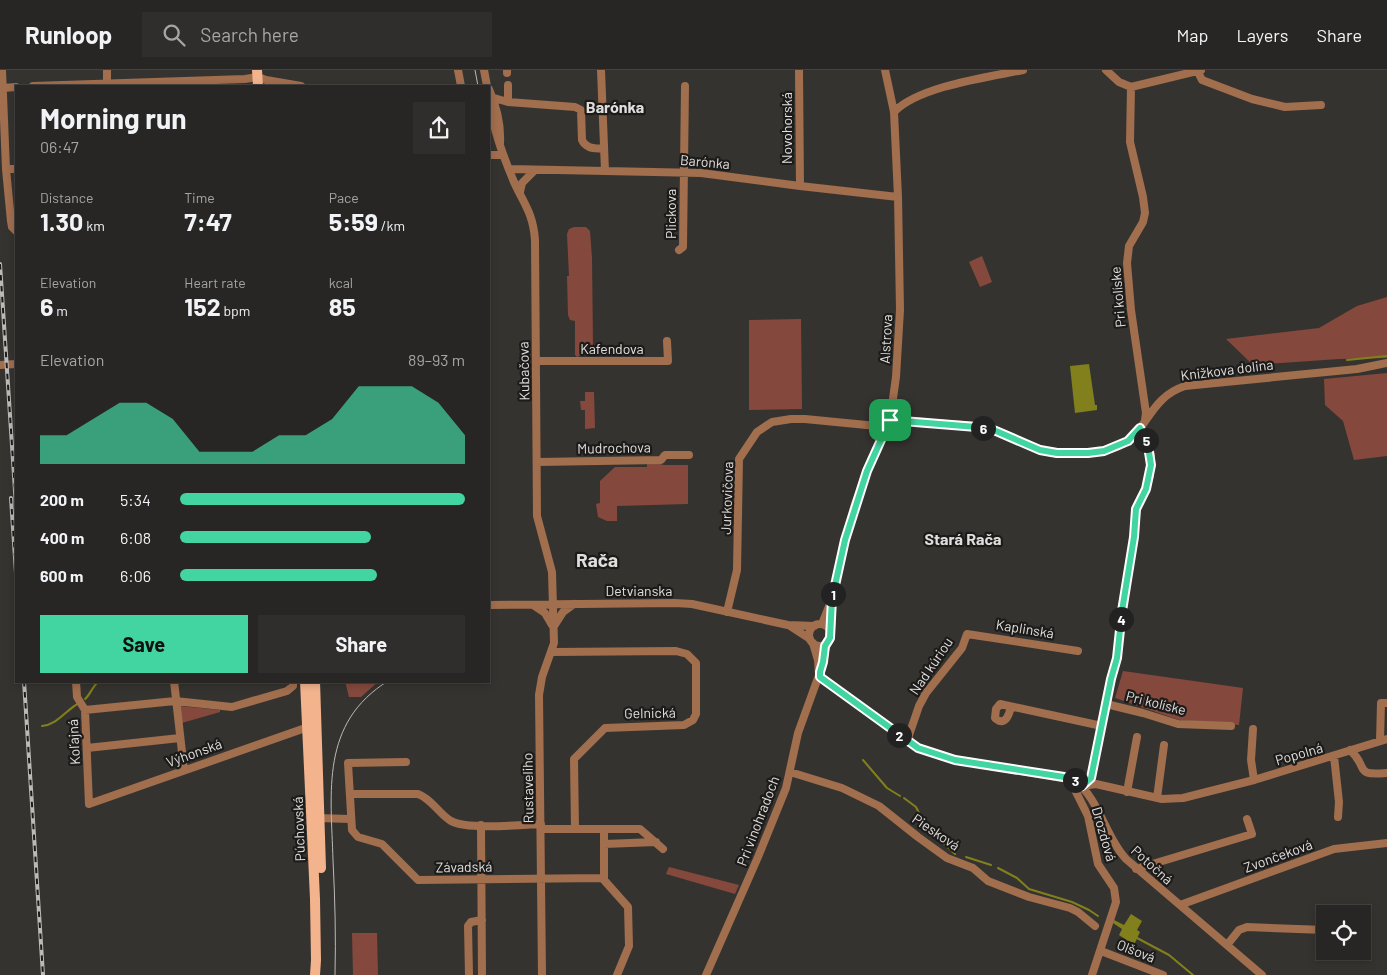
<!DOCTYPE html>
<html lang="en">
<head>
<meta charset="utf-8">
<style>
	body { margin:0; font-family:Barlow,sans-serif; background:#302e2c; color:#f1f3f6; height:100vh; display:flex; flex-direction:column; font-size:19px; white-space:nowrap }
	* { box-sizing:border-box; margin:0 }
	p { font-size:16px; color:#a5a5a6 }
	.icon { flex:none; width:28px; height:28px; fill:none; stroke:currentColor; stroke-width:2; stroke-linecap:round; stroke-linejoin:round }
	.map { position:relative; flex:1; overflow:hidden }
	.details { position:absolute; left:15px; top:15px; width:475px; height:598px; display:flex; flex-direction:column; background:#282624; border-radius:0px; box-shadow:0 2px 8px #0003,0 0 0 1px #444341 }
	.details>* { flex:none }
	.controls { position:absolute; left:1316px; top:835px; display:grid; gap:10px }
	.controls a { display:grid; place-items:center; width:55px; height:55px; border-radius:0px; background:#282624; box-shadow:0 2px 8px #0003,0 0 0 1px #444341; font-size:25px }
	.pin { position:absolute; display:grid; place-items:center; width:42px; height:42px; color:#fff; margin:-21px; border-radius:10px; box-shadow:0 2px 8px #0006 }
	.km { position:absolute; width:25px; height:25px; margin:-12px; border-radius:50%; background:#222; color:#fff; font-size:14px; line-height:25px; text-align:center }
	.round { display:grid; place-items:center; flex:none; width:52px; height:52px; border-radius:0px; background:#302e2c }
	.overview { display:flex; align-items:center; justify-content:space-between; height:85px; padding:0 25px }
	h1 { font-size:28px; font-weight:700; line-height:38px }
	.metrics { display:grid; grid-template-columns:repeat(3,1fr); gap:8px; height:85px; padding:5px 25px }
	.metrics div { display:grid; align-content:center }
	.metrics b { font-size:25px; font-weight:700 }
	.metrics small { font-size:14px; font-weight:400 }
	.metrics p { font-size:14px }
	.chart { height:140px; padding:10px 25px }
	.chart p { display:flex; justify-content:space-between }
	.chart svg { width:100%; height:90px; margin-top:5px; fill:#42d4a1; opacity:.7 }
	.cta { display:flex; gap:10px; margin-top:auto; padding:10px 25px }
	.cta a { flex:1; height:58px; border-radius:0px; background:#42d4a1; color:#111; font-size:20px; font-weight:700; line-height:58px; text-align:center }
	.cta a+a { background:#302e2c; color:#f1f3f6 }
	ul { padding:0 25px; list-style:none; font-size:16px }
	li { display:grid; grid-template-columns:80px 60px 1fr; align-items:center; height:38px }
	li i { height:12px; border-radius:6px; background:#42d4a1 }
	header { display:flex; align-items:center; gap:30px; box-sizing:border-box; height:70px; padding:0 25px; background:#282624; border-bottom:1px solid #444341 }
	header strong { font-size:24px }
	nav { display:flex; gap:28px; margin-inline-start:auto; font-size:18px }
	.search { width:350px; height:45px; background:#302e2c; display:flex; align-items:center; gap:12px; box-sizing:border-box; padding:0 18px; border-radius:0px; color:#a5a5a6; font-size:19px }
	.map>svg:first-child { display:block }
</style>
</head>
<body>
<header>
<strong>Runloop</strong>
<div class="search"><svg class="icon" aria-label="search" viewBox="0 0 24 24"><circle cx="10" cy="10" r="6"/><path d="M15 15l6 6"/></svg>Search here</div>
<nav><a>Map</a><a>Layers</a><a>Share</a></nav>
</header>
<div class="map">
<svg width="1387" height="905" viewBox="0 0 1387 905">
	<rect width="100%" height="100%" fill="#353330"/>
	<path fill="#84493c" d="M574 157H586L590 161 592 188 593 276 591 281 577 287 575 285V251L570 250 568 245 567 206H569L567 164 569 159Z
		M982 186 992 212 980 217 969 192Z
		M1387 227V288L1339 289 1253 295 1226 269 1319 258 1357 236Z
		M801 249 802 339 749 340V250Z
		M1387 303V386L1354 390 1343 351 1325 335 1324 309Z
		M585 322H594L595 358 585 359V340H581L580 331H585Z
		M647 393H656L664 395H688V434L617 436V451H607L598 447 596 434 600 433V411L615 397H647Z
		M1123 601 1243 618 1239 655 1179 650 1115 628Z
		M345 611H379L361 627H349Z
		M180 636 220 640V642L182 653Z
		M669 797 739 815 735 824 666 804Z
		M352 863H377L378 905H353Z"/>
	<path fill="#81801c" d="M1089 294 1095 335H1097V340L1075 343 1070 296Z
		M1131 844 1142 851 1137 860 1140 862 1134 875 1119 865 1122 859 1113 853 1114 850 1124 855Z"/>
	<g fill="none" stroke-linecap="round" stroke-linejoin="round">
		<path stroke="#81801c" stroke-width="2" d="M1347 290 1387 286
			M85 629C90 625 92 617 99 611
			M42 656C57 655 66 640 79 633
			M863 690 887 718 900 726
			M904 728 916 737 928 761 937 767 955 784
			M966 787 991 795
			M998 798 1017 808 1029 819 1072 832 1089 840 1098 846
			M1137 868 1169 885 1193 905"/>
		<path stroke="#a16e4e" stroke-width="8" d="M2 0 6 99 11 151 12 157 16 161
			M107 0V16
			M458 0 461 16
			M484 0 487 16
			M507 0V3
			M601 0 605 101
			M799 0 800 116
			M1106 0 1119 12 1131 17 1201 0
			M1198 2 1202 10 1252 29 1285 37 1321 35
			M508 15V32
			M33 16 245 9 258 7 266 10 301 16
			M1131 17 1130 72 1143 127 1145 143 1143 152 1129 176 1127 193 1131 240 1146 343 1145 350
			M3 18 16 17
			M489 19C496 35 501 54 500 73
			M489 28C493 59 502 83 514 112 524 134 533 143 535 170L537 446 552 502 554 573 542 607 539 625 542 905
			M494 28 508 32 575 37 581 40 582 70C586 79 595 78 603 79
			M894 42C919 16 989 7 1023 0
			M489 85H503
			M6 99H16
			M509 99 701 103 800 116 898 127
			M520 122 522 113 535 100
			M679 180 683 177 685 16
			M536 291H668L667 271
			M0 295 16 294
			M890 350C922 355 956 352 988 358 1006 362 1021 373 1037 379 1058 387 1099 385 1119 376 1148 363 1148 328 1185 316L1357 299 1387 293
			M537 392 661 390 665 385H689
			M489 535 675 533 692 534 788 555 814 556
			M533 535 545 543 552 555
			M727 542 737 500 739 389 757 362 772 352 791 349H805L887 357
			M822 554 832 529 845 470 855 434 867 401 890 350 896 307 900 240 898 127 894 42 885 0
			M809 565a11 11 0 1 1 22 0a11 11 0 1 1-22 0Z
			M554 556 563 542 574 534
			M790 556 810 569
			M831 562 832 534
			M552 582 676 581 687 584 696 593V644L693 650 684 655 605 658 574 689 575 759
			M820 600 827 573
			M819 605 825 611 918 678 955 690 1074 710C1100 729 1104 765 1126 789L1262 905
			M76 611 77 627 85 640 89 734 311 656
			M174 611 184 700
			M1106 634 1143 643 1178 654 1231 656
			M1011 637C1009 645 1005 657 995 648L996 639 1000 634 1102 656
			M85 640 175 631 232 637 287 621 293 616V611
			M1253 659 1251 690 1254 710
			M907 671 919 636 926 623 962 578 967 564 1078 581
			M1380 671 1381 633H1387
			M87 678 180 668
			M1350 680C1370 698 1352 706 1387 703
			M1334 686 1339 732 1338 747
			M406 692 348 693 352 760 358 767 382 774 418 810 603 808
			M790 702 842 718 879 736 918 767 947 788 973 798 988 811 1029 827 1070 838 1078 842 1095 856
			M1082 716 1096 714 1162 729 1183 728 1254 710 1387 669
			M1127 722 1137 667
			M351 724H418C432 729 439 744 451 751 467 760 521 755 541 754
			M1157 728 1164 675
			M316 748 351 749
			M481 755 482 905
			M541 759H640L663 779
			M604 759V774L656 772
			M604 774V810L628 837 629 876 617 905
			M1136 799 1252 764 1247 749
			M1180 835 1334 779 1387 773
			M1362 859 1368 858
			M1227 875 1239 860 1247 857 1325 860
			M1101 881 1163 905
			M469 905 468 856 471 852 482 850
			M706 905 758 787 786 718 798 663 819 605 818 590 813 573
			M1092 905 1116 832 1114 818 1098 794 1088 746 1076 722 1091 707 1111 609 1117 588 1122 541 1134 467 1136 439 1146 419 1150 406 1151 385 1146 369 1139 358"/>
		<path stroke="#f2b38d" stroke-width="10" d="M257 0 258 16
			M305 611 315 829 316 890 315 905
			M315 611 321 798"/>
		<path stroke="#bcbab8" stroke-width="1" d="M475 0 478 16
			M489 415 490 554 489 562
			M335 905C336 867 335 829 333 790 331 722 320 653 388 611"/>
		<defs>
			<path id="rail" d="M0 194 16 436
				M11 428 16 503
				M24 611 43 905"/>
		</defs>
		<use href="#rail" stroke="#bcbab8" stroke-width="4"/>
		<use href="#rail" stroke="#1c1b19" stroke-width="2" stroke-dasharray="5.5" stroke-linecap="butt"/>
	</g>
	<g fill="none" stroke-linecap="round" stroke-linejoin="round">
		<defs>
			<path id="route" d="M890 350 989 358 1040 380 1057 383H1088L1104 381 1128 371 1140 358 1148 376 1151 395 1146 419 1136 439 1134 467 1122 541 1117 588 1111 609 1091 708 1082 716 1074 710 1064 707 955 690 918 678 820 607V602L823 592 825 576 830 568 832 529 845 470 867 401Z"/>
		</defs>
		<use href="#route" stroke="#fff" stroke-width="10"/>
		<use href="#route" stroke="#42d4a1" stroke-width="6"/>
	</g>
	<g text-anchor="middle" stroke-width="4.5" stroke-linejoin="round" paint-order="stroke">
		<g font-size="14" fill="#e0dfdd" stroke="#1c1b19">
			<text transform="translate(787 58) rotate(-90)" y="5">Novohorská</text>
			<text transform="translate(705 92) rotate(5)" y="5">Barónka</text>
			<text transform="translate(671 144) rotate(-90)" y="5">Plickova</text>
			<text transform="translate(1118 227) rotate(-95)" y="5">Pri kolíske</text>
			<text transform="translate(886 269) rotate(-87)" y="5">Alstrova</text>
			<text x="612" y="284">Kafendova</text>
			<text transform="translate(1227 300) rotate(-7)" y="5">Knižkova dolina</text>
			<text transform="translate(524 301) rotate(-91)" y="5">Kubačova</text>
			<text transform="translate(614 378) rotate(-1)" y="5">Mudrochova</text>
			<text transform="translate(727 428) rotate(-88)" y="5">Jurkovičova</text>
			<text x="639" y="526">Detvianska</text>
			<text transform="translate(1025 559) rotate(9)" y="5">Kaplinská</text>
			<text transform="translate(931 596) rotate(-56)" y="5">Nad kúriou</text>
			<text transform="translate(1156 633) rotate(14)" y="5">Pri kolíske</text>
			<text transform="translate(650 643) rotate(-1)" y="5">Gelnická</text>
			<text transform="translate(74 672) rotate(-93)" y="5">Koľajná</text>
			<text transform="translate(194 683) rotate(-20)" y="5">Výhonská</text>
			<text transform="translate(1299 684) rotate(-16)" y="5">Popolná</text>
			<text transform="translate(528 718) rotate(-91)" y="5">Rustaveliho</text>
			<text transform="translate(758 751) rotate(-69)" y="5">Pri vinohradoch</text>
			<text transform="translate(299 759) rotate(-92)" y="5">Púchovská</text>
			<text transform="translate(936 762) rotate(34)" y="5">Piesková</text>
			<text transform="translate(1104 764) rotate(74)" y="5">Drozdová</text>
			<text transform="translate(1278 786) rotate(-20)" y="5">Zvončeková</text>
			<text transform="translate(1152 795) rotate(42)" y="5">Potočná</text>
			<text transform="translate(464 797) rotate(-1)" y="5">Závadská</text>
			<text transform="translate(1136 881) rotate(21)" y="5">Olšová</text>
		</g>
		<g font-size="16" font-weight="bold" fill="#e0dfdd" stroke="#1c1b19">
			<text x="615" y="43">Barónka</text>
			<text x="963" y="475">Stará Rača</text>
		</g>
		<g font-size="19" font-weight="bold" fill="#e0dfdd" stroke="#1c1b19">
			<text x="597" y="497">Rača</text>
		</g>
	</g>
</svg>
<div class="controls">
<a><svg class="icon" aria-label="locate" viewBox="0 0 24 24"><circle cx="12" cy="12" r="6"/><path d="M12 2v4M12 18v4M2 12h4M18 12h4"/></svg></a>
</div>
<div class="pin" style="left:890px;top:350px;background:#1e9e55"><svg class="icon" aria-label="arrive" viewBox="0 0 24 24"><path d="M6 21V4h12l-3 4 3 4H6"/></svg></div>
<b class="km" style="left:833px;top:524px">1</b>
<b class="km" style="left:899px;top:665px">2</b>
<b class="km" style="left:1075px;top:710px">3</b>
<b class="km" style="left:1121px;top:549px">4</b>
<b class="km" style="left:1146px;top:370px">5</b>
<b class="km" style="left:983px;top:358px">6</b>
<section class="details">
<div class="overview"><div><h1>Morning run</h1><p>06:47</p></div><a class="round"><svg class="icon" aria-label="share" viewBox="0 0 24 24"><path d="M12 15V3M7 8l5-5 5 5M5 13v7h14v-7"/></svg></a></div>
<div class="metrics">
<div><p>Distance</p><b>1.30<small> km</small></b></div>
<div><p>Time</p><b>7:47</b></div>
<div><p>Pace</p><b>5:59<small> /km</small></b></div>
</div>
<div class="metrics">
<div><p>Elevation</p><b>6<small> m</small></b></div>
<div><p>Heart rate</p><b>152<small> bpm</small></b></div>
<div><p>kcal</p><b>85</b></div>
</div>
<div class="chart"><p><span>Elevation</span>89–93 m</p>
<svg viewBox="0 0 160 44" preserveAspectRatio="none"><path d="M0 44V30L10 30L20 22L30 14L40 14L50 22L60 38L70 38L80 38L90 30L100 30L110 22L120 6L130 6L140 6L150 14L160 30V44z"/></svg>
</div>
<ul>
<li><b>200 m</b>5:34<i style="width:100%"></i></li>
<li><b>400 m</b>6:08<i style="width:67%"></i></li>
<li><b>600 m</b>6:06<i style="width:69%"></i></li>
</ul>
<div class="cta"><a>Save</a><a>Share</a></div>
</section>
</div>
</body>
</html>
